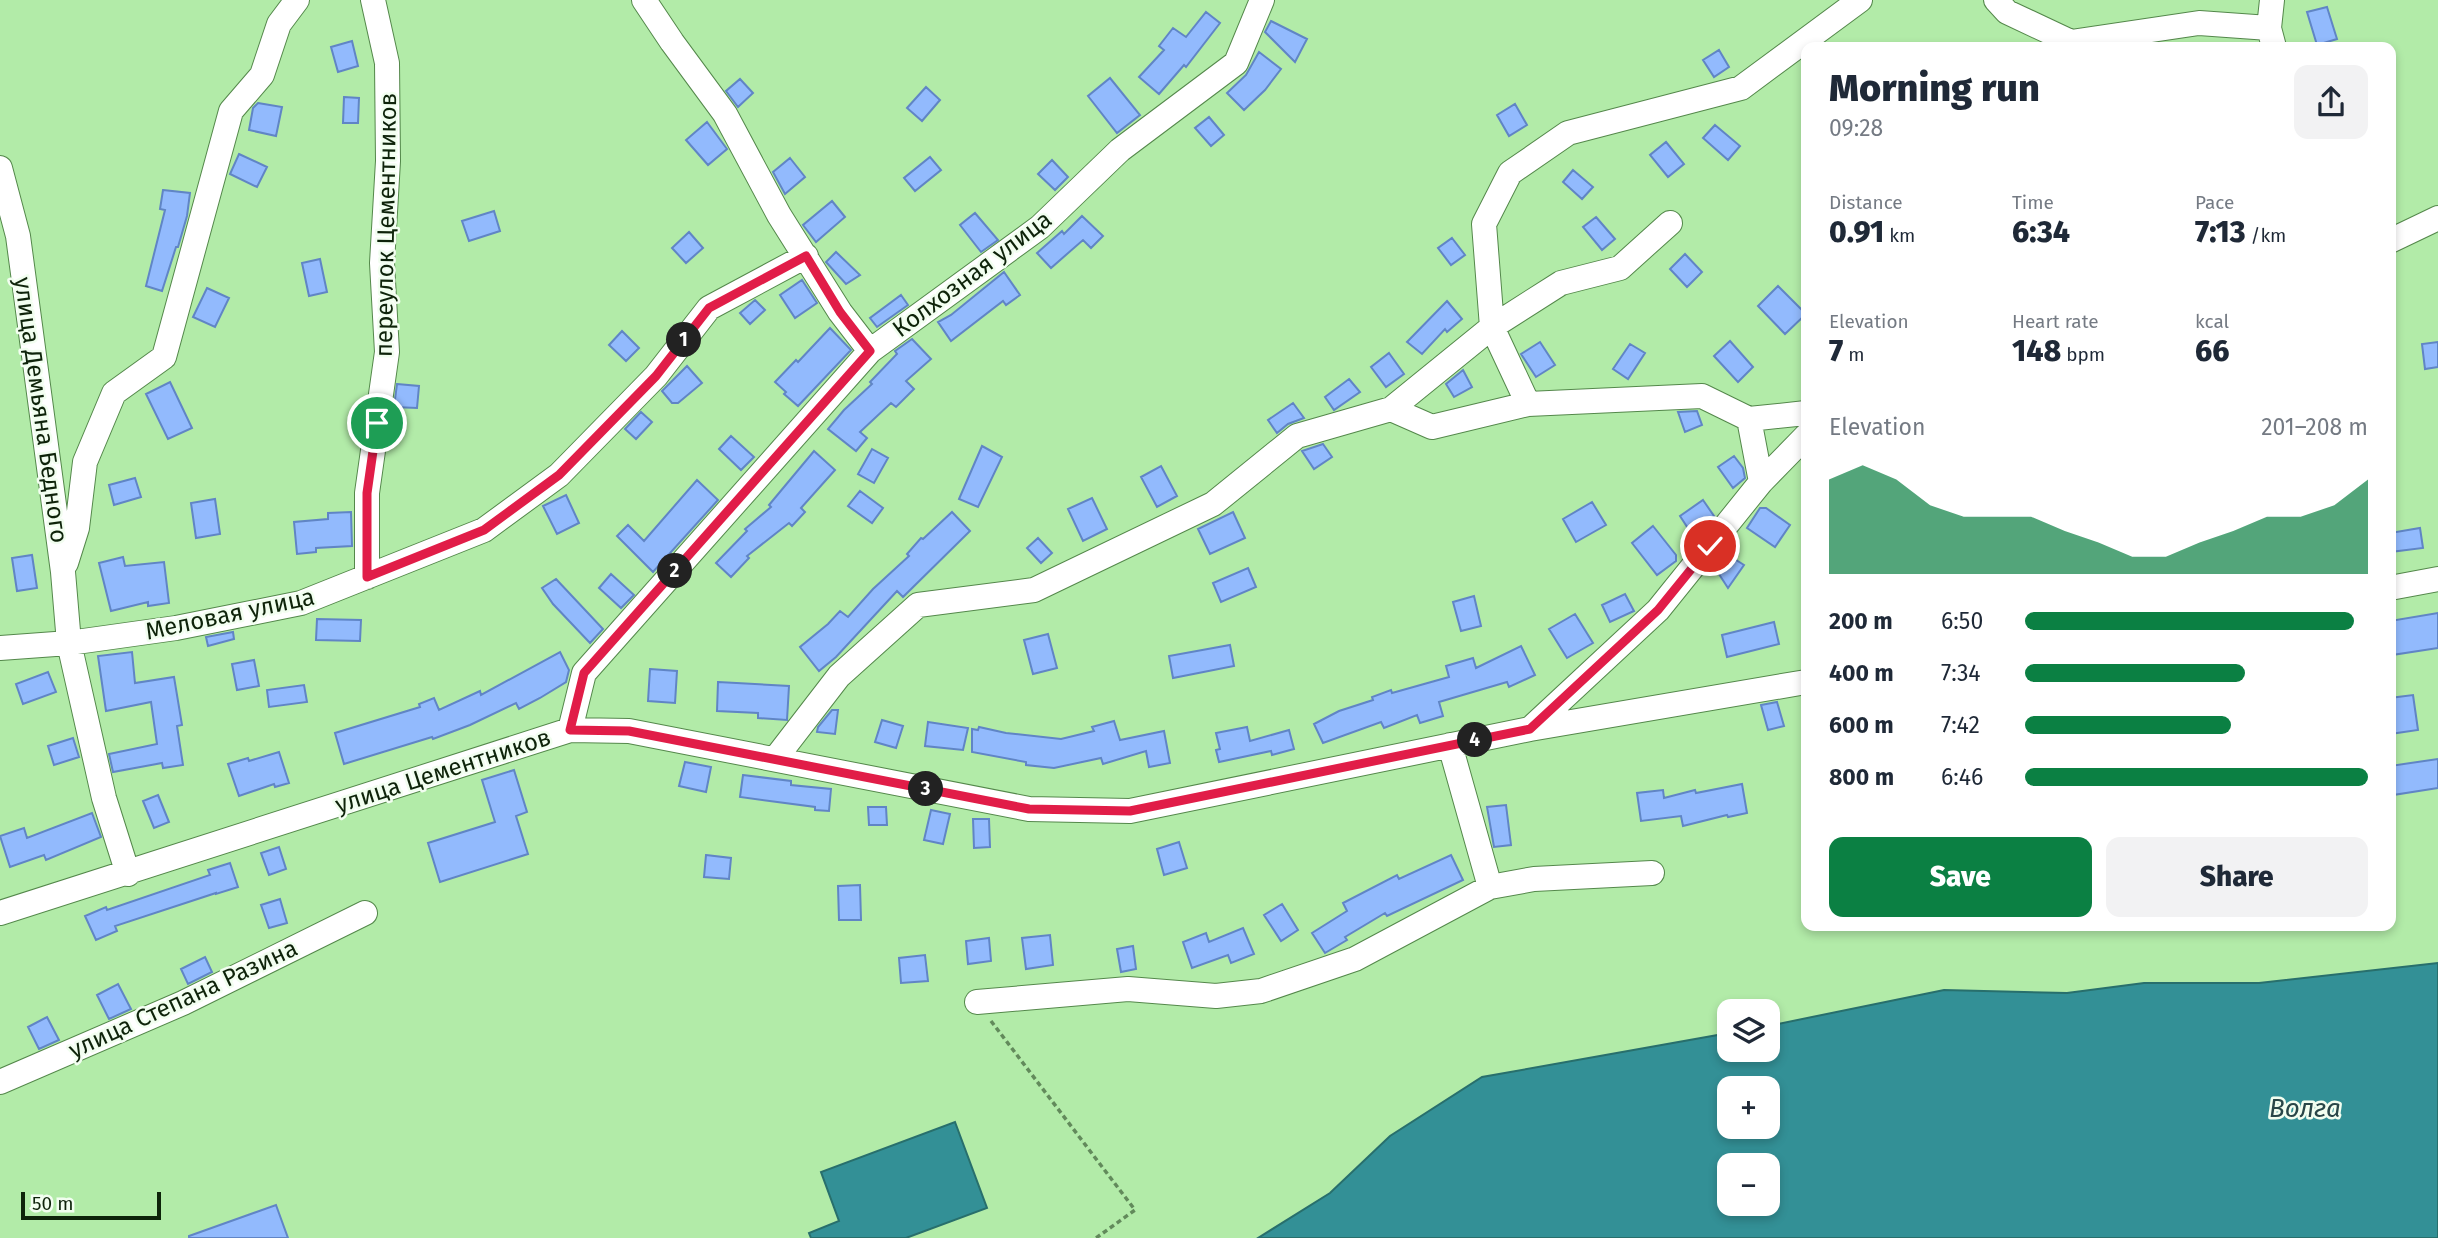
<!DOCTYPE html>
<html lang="en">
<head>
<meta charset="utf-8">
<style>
	body { margin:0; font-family:"Fira Sans",sans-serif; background:#f2f2f3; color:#1f2937; height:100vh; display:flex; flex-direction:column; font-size:26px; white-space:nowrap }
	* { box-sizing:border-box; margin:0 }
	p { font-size:23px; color:#747a83 }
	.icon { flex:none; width:38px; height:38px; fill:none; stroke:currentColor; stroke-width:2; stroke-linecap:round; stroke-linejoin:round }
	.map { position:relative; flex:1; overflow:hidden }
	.details { position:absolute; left:1801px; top:42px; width:595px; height:889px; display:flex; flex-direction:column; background:#fff; border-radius:14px; box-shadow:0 4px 10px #0003 }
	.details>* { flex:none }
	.controls { position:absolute; left:1717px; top:999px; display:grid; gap:14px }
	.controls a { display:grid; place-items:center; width:63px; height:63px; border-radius:14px; background:#fff; box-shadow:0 4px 10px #0003; font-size:35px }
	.scale { position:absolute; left:21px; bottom:18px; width:140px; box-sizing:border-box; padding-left:7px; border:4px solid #0e230a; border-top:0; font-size:19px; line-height:24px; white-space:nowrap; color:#0e230a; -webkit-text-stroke:5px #f2fef0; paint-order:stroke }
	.pin { position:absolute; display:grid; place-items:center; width:60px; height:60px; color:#fff; margin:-30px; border:4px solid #fff; border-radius:50%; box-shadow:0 2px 7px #0007 }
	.km { position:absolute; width:35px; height:35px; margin:-18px; border-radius:50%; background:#222; color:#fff; font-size:19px; line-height:35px; text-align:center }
	.round { display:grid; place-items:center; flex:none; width:74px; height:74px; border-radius:14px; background:#f2f2f3 }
	.summary { display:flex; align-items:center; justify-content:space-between; height:119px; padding:0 28px }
	h1 { font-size:38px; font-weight:800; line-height:52px }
	.stats { display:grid; grid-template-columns:repeat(3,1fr); gap:10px; height:119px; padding:7px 28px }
	.stats div { display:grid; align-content:center }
	.stats b { font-size:30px; font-weight:800 }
	.stats small { font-size:19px; font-weight:400 }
	.stats p { font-size:19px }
	.chart { height:196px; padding:14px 28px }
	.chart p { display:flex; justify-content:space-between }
	.chart svg { width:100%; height:126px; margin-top:7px; fill:#0b8043; opacity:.7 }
	.button { display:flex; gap:14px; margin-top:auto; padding:14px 28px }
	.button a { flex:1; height:80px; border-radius:14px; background:#0b8043; color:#fff; font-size:28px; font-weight:800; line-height:80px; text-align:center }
	.button a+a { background:#f2f2f3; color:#1f2937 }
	ul { padding:0 28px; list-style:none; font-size:23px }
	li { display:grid; grid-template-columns:112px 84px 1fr; align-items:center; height:52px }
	li i { height:18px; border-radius:9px; background:#0b8043 }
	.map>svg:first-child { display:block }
</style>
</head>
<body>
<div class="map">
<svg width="2438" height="1238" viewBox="0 0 2438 1238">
	<rect width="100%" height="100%" fill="#b2eba8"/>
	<path fill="#339096" stroke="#286f6c" stroke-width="2" fill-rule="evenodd" d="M2438 963V1238H1258L1330 1193 1390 1136 1482 1077 1729 1033V1050H1768V1026L1944 990 2067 993 2144 983H2259ZM1729 1088H1768V1127H1729ZM1729 1166H1768V1204H1729Z
		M955 1122 987 1208 906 1238H811L809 1233 839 1221 821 1172Z"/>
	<path fill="#92bafd" stroke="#6085c5" stroke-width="2" d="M2327 7 2337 39 2317 45 2307 12Z
		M1206 12 1220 23 1186 67 1184 65 1159 94 1139 77 1164 50 1159 46 1173 28 1186 37Z
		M1271 21 1307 39 1295 62 1265 32Z
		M352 41 358 66 338 72 331 47Z
		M1719 50 1729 67 1714 77 1703 60Z
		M1259 52 1281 69 1265 90 1244 110 1227 93 1246 75Z
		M1110 78 1140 115 1117 133 1088 96Z
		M740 79 753 93 738 107 726 91Z
		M926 87 940 100 922 121 907 108Z
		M344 97 359 98 358 123H343Z
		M258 103 282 107 276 136 249 130 253 108Z
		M1515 104 1527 125 1509 136 1497 115Z
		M1209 117 1224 135 1211 146 1195 128Z
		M707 122 727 149 708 165 686 140Z
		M1715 125 1740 146 1728 160 1703 138Z
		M1666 142 1684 164 1668 177 1650 155Z
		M239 154 267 167 257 187 230 174Z
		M930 157 941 170 915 191 904 178Z
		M790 158 805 177 785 194 773 172Z
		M1052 160 1068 177 1055 190 1038 174Z
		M1573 170 1593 187 1582 199 1563 182Z
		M163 190 190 193 187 216 178 247H176L162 291 146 286 165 210 160 209Z
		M832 201 845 217 816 242 803 225Z
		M494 211 500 231 469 241 462 221Z
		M975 213 998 240 981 252 960 225Z
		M1082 216 1103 236 1091 248 1083 240 1051 268 1037 253 1062 231 1064 234Z
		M1596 217 1615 239 1602 250 1583 227Z
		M689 232 703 248 686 263 672 248Z
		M1452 238 1465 255 1451 265 1438 248Z
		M836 252 860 275 846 284 826 262Z
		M1685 254 1702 272 1687 287 1670 269Z
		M320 259 327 292 309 296 302 263Z
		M1004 272 1020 295 1006 305 1003 301 951 341 938 322 951 315Z
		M802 280 817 303 795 318 780 295Z
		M1778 286 1806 314 1785 334 1758 306Z
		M207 288 229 298 215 327 193 317Z
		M901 295 908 305 877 327 870 318Z
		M755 300 765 310 750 324 740 313Z
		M1447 301 1462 319 1447 332 1445 329 1422 354 1407 342Z
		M830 328 851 350 798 406 784 394 786 392 775 382 796 360 798 362Z
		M622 331 639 348 626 361 609 345Z
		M912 339 931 359 906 381 914 389 896 407 891 403 860 432 867 438 856 451 828 429 844 410 872 384 870 382 897 354 895 351Z
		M1730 341 1753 367 1738 382 1714 356Z
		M1540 342 1555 365 1536 377 1521 354Z
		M2438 342V367L2425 369 2422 344Z
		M1630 344 1645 353 1628 379 1613 369Z
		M1389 353 1404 374 1386 387 1371 367Z
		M687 366 702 383 678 403H672L662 391Z
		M1463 370 1472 387 1454 397 1446 384Z
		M1349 379 1360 392 1334 410 1325 397Z
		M170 382 192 428 168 439 146 394Z
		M397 384 419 386 417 408 394 407Z
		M1293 403 1304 418 1288 424 1277 433 1268 420Z
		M1697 411 1702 425 1685 432 1678 412Z
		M641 412 652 422 636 439 625 429Z
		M731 436 754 457 741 470 719 449Z
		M1323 444 1332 457 1314 469 1302 451Z
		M982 446 1002 457 978 507 959 499Z
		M872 449 888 458 874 483 858 474Z
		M814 451 835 470 801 508 805 512 792 526 789 523 747 556 749 558 731 577 716 563 747 531 745 529 771 507 769 505Z
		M1734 456 1743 468 1745 478 1733 488 1718 467Z
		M1161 466 1177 496 1157 507 1141 477Z
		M135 478 141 497 114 505 109 485Z
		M697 480 718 500 653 572 617 536 628 525 644 541Z
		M860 491 883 508 872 523 848 506Z
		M566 495 579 523 557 534 543 506Z
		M1092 498 1107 529 1083 541 1068 509Z
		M215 499 220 534 196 538 191 503Z
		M1703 500 1714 516 1706 526 1693 536 1680 516Z
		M1592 502 1606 525 1576 542 1563 519Z
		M1760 508H1766L1790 525 1775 547 1747 528Z
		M351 512 352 546 316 548V552L297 554 294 522 328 519V513Z
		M952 512 970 531 903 597 897 591 836 657 819 671 800 647 828 624 840 611 848 617 873 589 909 556 907 554 921 538 923 539Z
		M1233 512 1245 538 1210 554 1198 529Z
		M1653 526 1676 555V561L1657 575 1632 543Z
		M2420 528 2423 548 2390 552V533Z
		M1038 538 1052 553 1041 563 1027 548Z
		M1725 553 1744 565 1728 588 1715 568Z
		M32 555 37 588 17 591 12 558Z
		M123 557 125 566 164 562 169 603 148 606V602L111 611 99 563Z
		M1248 568 1256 587 1221 602 1213 583Z
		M611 574 634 595 621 608 599 588Z
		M556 579 603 629 590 643 553 604 542 588Z
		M1625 594 1634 611 1610 622 1602 605Z
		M1474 596 1481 626 1461 631 1453 602Z
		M2438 613V648L2392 655 2390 621Z
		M1575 614 1593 643 1567 658 1549 629Z
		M317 619 361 620 360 641 316 640Z
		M1774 622 1779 644 1727 657 1722 635Z
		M233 632 234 639 208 646 206 637Z
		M1048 634 1057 668 1033 674 1024 640Z
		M1230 645 1234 666 1173 678 1169 656Z
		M1521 646 1535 675 1509 687 1507 682 1439 702 1443 716 1420 723 1417 715 1384 728 1381 722 1323 743 1314 724 1339 711 1373 700 1372 697 1391 690 1392 693 1449 677 1446 666 1473 658 1476 668Z
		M132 652 135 683 174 677 182 725 177 726 183 765 163 768 162 763 113 772 109 754 157 744 151 702 106 711 98 656Z
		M560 652 569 670 566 682 540 698 519 709 516 703 470 725 433 739 432 737 344 764 335 733 420 707 419 704 434 698 439 710 480 691 481 695Z
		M254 660 259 686 237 690 232 664Z
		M650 669 677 671 675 703 648 701Z
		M48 672 56 692 23 704 16 684Z
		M718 682 789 686 787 720 758 718V713L717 711Z
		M304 685 307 702 269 707 267 690Z
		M2413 695 2418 730 2390 734V698Z
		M1777 702 1784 726 1768 730 1761 705Z
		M832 710H838L835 734 817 732 818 727Z
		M882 720 903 726 896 748 875 742Z
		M1114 721 1120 740 1164 731 1170 763 1149 767 1146 751 1103 764 1101 758 1054 768 1026 765V762L972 752V729L978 730 979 727 1006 733 1061 739 1094 731 1092 727Z
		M928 722 968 728 963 750 925 746Z
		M1247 727 1250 741 1289 730 1294 749 1272 755 1271 751 1219 762 1216 750 1220 749 1216 733Z
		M73 738 79 757 54 765 48 746Z
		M279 752 289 783 275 787 274 784 239 796 228 764 248 758 249 761Z
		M2438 759V788L2393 795 2390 766Z
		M685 762 711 767 706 792 679 786Z
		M514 770 527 812 516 816 528 854 440 882 428 843 495 822 482 780Z
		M743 775 791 781V785L831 789 829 811 815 810V807L740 797Z
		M1742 784 1747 813 1728 817 1727 815 1683 826 1681 816 1641 821 1637 793 1663 790 1664 798 1695 790 1696 793Z
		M158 795 169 822 154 828 143 801Z
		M1506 805 1511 845 1494 847 1487 807Z
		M868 807H886L887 825H869Z
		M931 810 950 814 943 844 924 840Z
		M92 813 101 837 46 860 44 855 10 867 0 836 24 828 27 838Z
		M973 819H989L990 847 974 848Z
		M1179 842 1187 868 1164 875 1157 849Z
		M279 847 286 869 269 875 261 853Z
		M706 855 731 858 729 879 704 877Z
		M1451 855 1463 880 1387 916 1385 913 1345 937 1347 940 1325 953 1312 933 1347 911 1343 903 1397 875 1399 879Z
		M230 863 238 887 216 894V893L115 926 117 931 96 940 85 916 106 907 107 910 210 875 208 870Z
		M860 885 861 920H839L838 886Z
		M280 899 287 923 269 928 261 905Z
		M1282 904 1298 930 1281 941 1264 915Z
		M1243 928 1254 954 1231 963 1228 955 1192 968 1183 942 1206 933 1209 942Z
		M1050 935 1053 965 1026 969 1022 938Z
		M989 938 991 961 968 964 966 941Z
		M1133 946 1136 969 1121 972 1117 949Z
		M925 955 928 981 901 983 899 958Z
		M205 957 212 972 188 984 181 969Z
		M118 984 131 1009 109 1019 97 995Z
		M47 1017 59 1040 39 1049 28 1027Z
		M276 1205 288 1238H189V1236Z"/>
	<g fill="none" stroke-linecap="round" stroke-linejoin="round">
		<defs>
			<path id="minor" d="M644 0 672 42 725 114 779 215 840 312 870 351
				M1996 0 2007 12 2071 42 2199 23 2269 28 2274 47
				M2269 28 2272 0
				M0 168 18 236 63 572 69 643 104 798 128 874
				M2390 241 2438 218
				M1391 409 1432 427 1528 404
				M1806 413 1749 419 1702 396 1528 404 1492 327 1484 224 1510 173 1568 133 1741 88 1860 0
				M1749 419 1761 482
				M66 563 77 528 85 462 114 393 164 357 231 111 262 75 279 24 297 0
				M367 577V493L387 352 382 263 388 161 387 63 373 0
				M2390 588 2438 579
				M0 648 69 643 176 628 301 603 484 530 559 475 656 376 709 308 806 256
				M1530 729 1658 610 1761 482 1806 436
				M570 730 584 673 870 351 1040 227 1120 150 1236 63 1262 0
				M775 759 839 676 918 605 1034 590 1213 504 1297 436 1391 409 1492 327 1561 283 1620 268 1670 223
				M1490 887 1534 879 1652 873
				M0 913 570 730 629 731 1029 809 1130 811 1530 729 1806 682
				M977 1002 1128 989 1216 996 1261 991 1355 959 1490 887 1450 745
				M0 1082 183 1003 365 913"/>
		</defs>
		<use href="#minor" stroke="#54884b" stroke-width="26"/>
		<path stroke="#628a5b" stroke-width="3.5" stroke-dasharray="5 3.5" stroke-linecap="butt" d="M991 1021 1135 1210 1096 1238"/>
		<use href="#minor" stroke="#fff" stroke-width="24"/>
	</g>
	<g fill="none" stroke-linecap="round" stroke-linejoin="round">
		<defs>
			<path id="route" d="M377 423 367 493V577L484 530 559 475 656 376 709 308 806 256 840 312 870 351 584 673 570 730 629 731 1029 809 1130 811 1530 729 1658 610 1710 546"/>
		</defs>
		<use href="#route" stroke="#fff" stroke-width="14"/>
		<use href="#route" stroke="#e11d48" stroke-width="9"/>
	</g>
	<g text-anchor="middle" stroke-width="5" stroke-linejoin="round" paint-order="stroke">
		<g font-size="24" fill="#0e230a" stroke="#f2fef0">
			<text transform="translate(386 225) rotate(-89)" y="8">переулок Цементников</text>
			<text transform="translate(972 274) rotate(-37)" y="8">Колхозная улица</text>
			<text transform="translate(41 410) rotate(82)" y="8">улица Демьяна Бедного</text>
			<text transform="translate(230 614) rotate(-12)" y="8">Меловая улица</text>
			<text transform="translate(443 771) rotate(-18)" y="8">улица Цементников</text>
			<text transform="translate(183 999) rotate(-25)" y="8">улица Степана Разина</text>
		</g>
		<g font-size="26" font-style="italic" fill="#294648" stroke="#f2fef0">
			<text x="2305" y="1117">Волга</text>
		</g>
	</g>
</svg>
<div class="controls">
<a><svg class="icon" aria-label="layers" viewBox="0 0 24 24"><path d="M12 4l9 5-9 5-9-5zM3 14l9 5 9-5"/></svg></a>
<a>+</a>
<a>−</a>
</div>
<div class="scale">50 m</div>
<div class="pin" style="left:377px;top:423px;background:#1e9e55"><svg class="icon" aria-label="arrive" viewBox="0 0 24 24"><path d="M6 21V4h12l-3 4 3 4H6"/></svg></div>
<div class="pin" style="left:1710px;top:546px;background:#d93025"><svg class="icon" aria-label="check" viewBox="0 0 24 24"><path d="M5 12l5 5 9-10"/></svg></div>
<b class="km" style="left:684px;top:340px">1</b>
<b class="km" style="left:675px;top:571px">2</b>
<b class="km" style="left:926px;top:789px">3</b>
<b class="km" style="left:1475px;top:740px">4</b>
<section class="details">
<div class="summary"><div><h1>Morning run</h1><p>09:28</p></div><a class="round"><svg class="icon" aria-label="share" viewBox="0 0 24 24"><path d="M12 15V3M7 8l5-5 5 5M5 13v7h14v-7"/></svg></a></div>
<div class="stats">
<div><p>Distance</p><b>0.91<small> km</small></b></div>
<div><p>Time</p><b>6:34</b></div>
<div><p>Pace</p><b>7:13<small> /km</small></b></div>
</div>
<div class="stats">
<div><p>Elevation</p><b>7<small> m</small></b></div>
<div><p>Heart rate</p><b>148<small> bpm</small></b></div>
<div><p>kcal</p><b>66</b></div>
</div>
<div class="chart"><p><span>Elevation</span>201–208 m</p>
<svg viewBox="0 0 160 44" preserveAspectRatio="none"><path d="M0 44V11L10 6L20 11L30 20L40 24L50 24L60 24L70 29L80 33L90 38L100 38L110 33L120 29L130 24L140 24L150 20L160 11V44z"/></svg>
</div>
<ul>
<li><b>200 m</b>6:50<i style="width:96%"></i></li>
<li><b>400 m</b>7:34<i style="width:64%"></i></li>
<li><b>600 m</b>7:42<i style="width:60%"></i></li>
<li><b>800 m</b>6:46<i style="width:100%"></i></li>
</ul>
<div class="button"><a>Save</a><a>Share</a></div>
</section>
</div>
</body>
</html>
